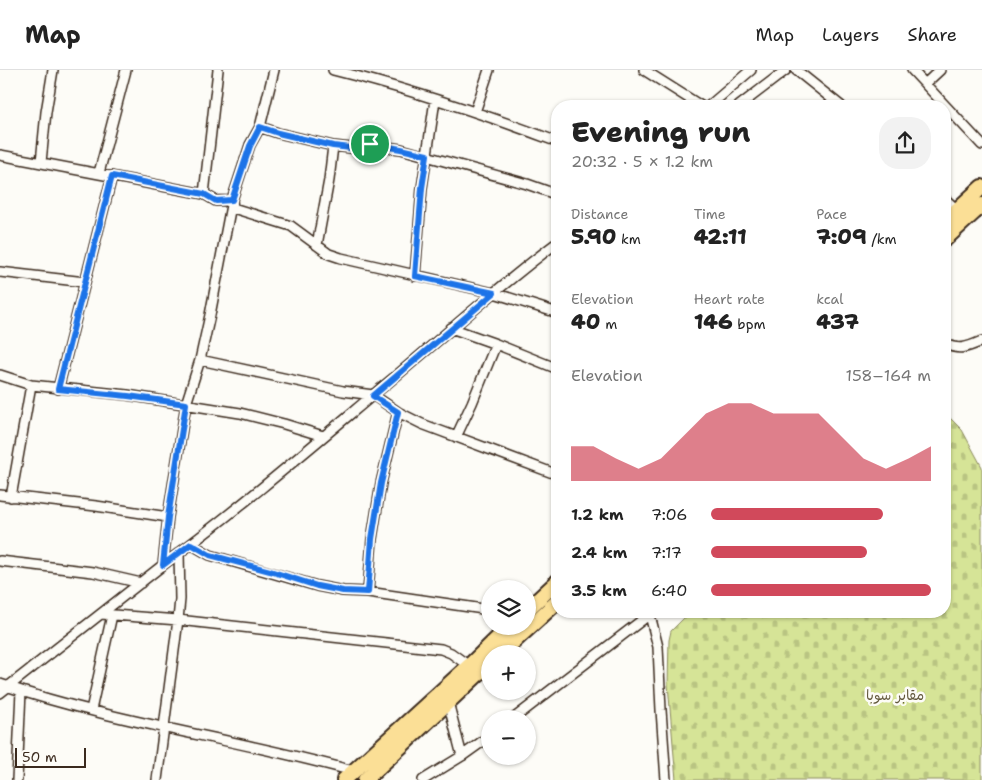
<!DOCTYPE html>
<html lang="en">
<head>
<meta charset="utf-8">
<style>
	body { margin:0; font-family:"Shantell Sans","Playpen Sans Arabic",sans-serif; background:#f2f2f2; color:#222; height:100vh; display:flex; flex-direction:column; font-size:19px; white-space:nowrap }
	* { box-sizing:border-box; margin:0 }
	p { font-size:16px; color:#767676 }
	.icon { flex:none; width:28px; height:28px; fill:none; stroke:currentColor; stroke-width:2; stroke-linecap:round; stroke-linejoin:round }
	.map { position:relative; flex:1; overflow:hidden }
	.drawer { position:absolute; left:551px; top:30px; width:400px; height:518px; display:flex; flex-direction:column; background:#fff; border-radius:20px; box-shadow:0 1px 4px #0004 }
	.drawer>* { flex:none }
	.fabs { position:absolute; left:481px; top:510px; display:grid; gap:10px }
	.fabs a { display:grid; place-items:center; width:55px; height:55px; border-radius:50%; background:#fff; box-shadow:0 1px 4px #0004; font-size:25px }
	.scale { position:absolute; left:15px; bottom:12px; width:71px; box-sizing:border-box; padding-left:5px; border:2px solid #3b2a1e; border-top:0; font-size:14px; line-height:18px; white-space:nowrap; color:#3b2a1e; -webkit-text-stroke:4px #fdfcf7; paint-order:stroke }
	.pin { position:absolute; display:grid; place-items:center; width:42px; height:42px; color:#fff; margin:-21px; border:2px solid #fff; border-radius:50%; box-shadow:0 1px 5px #0007 }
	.round { display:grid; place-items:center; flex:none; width:52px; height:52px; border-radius:20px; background:#f2f2f2 }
	.summary { display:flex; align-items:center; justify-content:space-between; height:85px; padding:0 20px }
	h1 { font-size:28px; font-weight:800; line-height:38px }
	.metrics { display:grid; grid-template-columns:repeat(3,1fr); gap:8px; height:85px; padding:5px 20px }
	.metrics div { display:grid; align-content:center }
	.metrics b { font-size:21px; font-weight:800 }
	.metrics small { font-size:14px; font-weight:400 }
	.metrics p { font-size:14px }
	.chart { height:140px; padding:10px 20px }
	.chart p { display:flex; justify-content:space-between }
	.chart svg { width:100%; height:90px; margin-top:5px; fill:#d1495b; opacity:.7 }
	ul { padding:0 20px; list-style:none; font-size:16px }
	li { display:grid; grid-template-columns:80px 60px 1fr; align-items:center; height:38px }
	li i { height:12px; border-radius:6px; background:#d1495b }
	header { display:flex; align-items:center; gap:30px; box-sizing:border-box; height:70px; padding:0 25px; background:#fff; border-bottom:1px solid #e0e0e0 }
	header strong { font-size:24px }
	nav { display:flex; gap:28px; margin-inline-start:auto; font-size:18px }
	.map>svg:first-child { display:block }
</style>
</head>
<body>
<header>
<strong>Map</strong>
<nav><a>Map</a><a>Layers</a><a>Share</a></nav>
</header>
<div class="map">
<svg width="982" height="710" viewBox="0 0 982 710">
	<defs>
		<pattern id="cemetery-stones" width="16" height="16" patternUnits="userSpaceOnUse" patternTransform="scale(1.25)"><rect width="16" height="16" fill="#d6e497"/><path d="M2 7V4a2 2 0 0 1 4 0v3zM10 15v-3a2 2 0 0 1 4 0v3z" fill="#b9c482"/></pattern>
	</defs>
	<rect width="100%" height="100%" fill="#fdfcf7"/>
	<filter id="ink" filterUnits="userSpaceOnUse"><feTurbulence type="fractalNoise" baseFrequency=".02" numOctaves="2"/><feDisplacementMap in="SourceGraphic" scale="10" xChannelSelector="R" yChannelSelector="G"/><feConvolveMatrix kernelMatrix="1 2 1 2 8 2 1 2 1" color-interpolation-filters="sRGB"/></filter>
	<g filter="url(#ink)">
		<path fill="url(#cemetery-stones)" stroke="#88875a" d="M945 343 962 360 982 397V710H676L668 614 669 570 671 561 691 541H945Z"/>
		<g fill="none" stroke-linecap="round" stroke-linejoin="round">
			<defs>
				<path id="minor" d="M333 0C409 19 484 44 558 72
					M644 0 701 36
					M796 0 841 36
					M912 0 982 75
					M925 14 940 0
					M709 36 751 0
					M739 36 786 0
					M475 42 489 0
					M260 57 278 63 333 76 351 78 370 75 401 79 527 114 558 125
					M0 85 204 124 216 131 232 130 233 138 291 156 329 184 341 188 494 223 558 243
					M41 92 46 42 53 0
					M99 103 126 0
					M204 124 218 0
					M945 129 957 140
					M317 175 329 110 333 76
					M0 202 85 212
					M415 206 422 118 435 30
					M451 258 496 274 558 299
					M945 274C960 281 968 277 982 271
					M200 290 343 321 373 325 398 342 422 354 558 405
					M0 305 31 315 127 325 240 343 284 354 323 366
					M58 319 112 106
					M456 367 472 333 496 274
					M0 425 96 436 168 447
					M11 427 31 315
					M191 474 210 485 317 516 343 521 368 522 490 540
					M0 491 93 502 141 513
					M163 495C236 441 304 383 373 325 435 275 493 220 558 172
					M368 522 372 469 381 413 398 342
					M649 541 658 577 661 640 666 710
					M101 544 178 550 441 579 451 583 469 596
					M0 614C115 653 237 669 353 701
					M0 623 163 495 168 447 186 334 200 290 210 245 232 130 250 75 260 57 274 0
					M448 632 462 686
					M91 640 112 545
					M513 649 650 544
					M17 710 21 621
					M157 710 178 550 180 529 179 483
					M423 710 462 686 490 666"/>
				<path id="trunk" d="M945 151 982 117
					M945 169 982 135
					M528 539 558 511
					M500 584 558 531
					M344 710 469 596 510 556
					M365 710 490 593"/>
			</defs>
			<use href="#minor" stroke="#3b2a1e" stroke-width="12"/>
			<use href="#trunk" stroke="#3b2a1e" stroke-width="18"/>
			<use href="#minor" stroke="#fdfcf7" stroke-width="9"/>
			<use href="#trunk" stroke="#fbdf96" stroke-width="14"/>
		</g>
	</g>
	<g fill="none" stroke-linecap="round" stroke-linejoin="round" filter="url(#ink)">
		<defs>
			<path id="route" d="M260 57 278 63 333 76 351 78 370 74 401 79 427 85 422 118 415 206 494 223 373 326 398 342 381 413 372 469 368 522 343 521 317 516 270 501 210 485 191 474 163 495 168 447 186 334 128 326 58 319 112 106 204 124 216 131 232 130 250 76Z"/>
		</defs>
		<use href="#route" stroke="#fff" stroke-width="10"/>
		<use href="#route" stroke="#1a73e8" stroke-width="6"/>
	</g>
	<g text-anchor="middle" stroke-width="5" stroke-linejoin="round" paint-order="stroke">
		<g font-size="14" fill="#62583c" stroke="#fdfcf7">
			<text x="895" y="630">مقابر سوبا</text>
		</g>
	</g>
</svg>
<div class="fabs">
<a><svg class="icon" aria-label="layers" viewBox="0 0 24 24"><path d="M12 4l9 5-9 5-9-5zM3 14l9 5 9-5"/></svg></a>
<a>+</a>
<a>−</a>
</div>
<div class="scale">50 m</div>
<div class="pin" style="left:370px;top:74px;background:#1e9e55"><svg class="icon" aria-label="arrive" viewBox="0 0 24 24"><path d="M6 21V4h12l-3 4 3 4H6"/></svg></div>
<section class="drawer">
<div class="summary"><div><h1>Evening run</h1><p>20:32 · 5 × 1.2 km</p></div><a class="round"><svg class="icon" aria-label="share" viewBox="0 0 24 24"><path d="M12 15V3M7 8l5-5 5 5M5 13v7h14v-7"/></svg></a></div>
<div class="metrics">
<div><p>Distance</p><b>5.90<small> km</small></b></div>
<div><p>Time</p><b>42:11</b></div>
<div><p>Pace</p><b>7:09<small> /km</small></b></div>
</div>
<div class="metrics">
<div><p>Elevation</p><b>40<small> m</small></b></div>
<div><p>Heart rate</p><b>146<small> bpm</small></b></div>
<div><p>kcal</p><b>437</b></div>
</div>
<div class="chart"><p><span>Elevation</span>158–164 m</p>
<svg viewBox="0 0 160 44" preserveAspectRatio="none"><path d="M0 44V27L10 27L20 33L30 38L40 33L50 22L60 11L70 6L80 6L90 11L100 11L110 11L120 22L130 33L140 38L150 33L160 27V44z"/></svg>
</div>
<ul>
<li><b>1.2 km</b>7:06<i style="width:78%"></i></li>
<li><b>2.4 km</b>7:17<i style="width:71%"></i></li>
<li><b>3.5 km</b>6:40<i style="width:100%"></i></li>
</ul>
</section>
</div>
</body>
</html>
